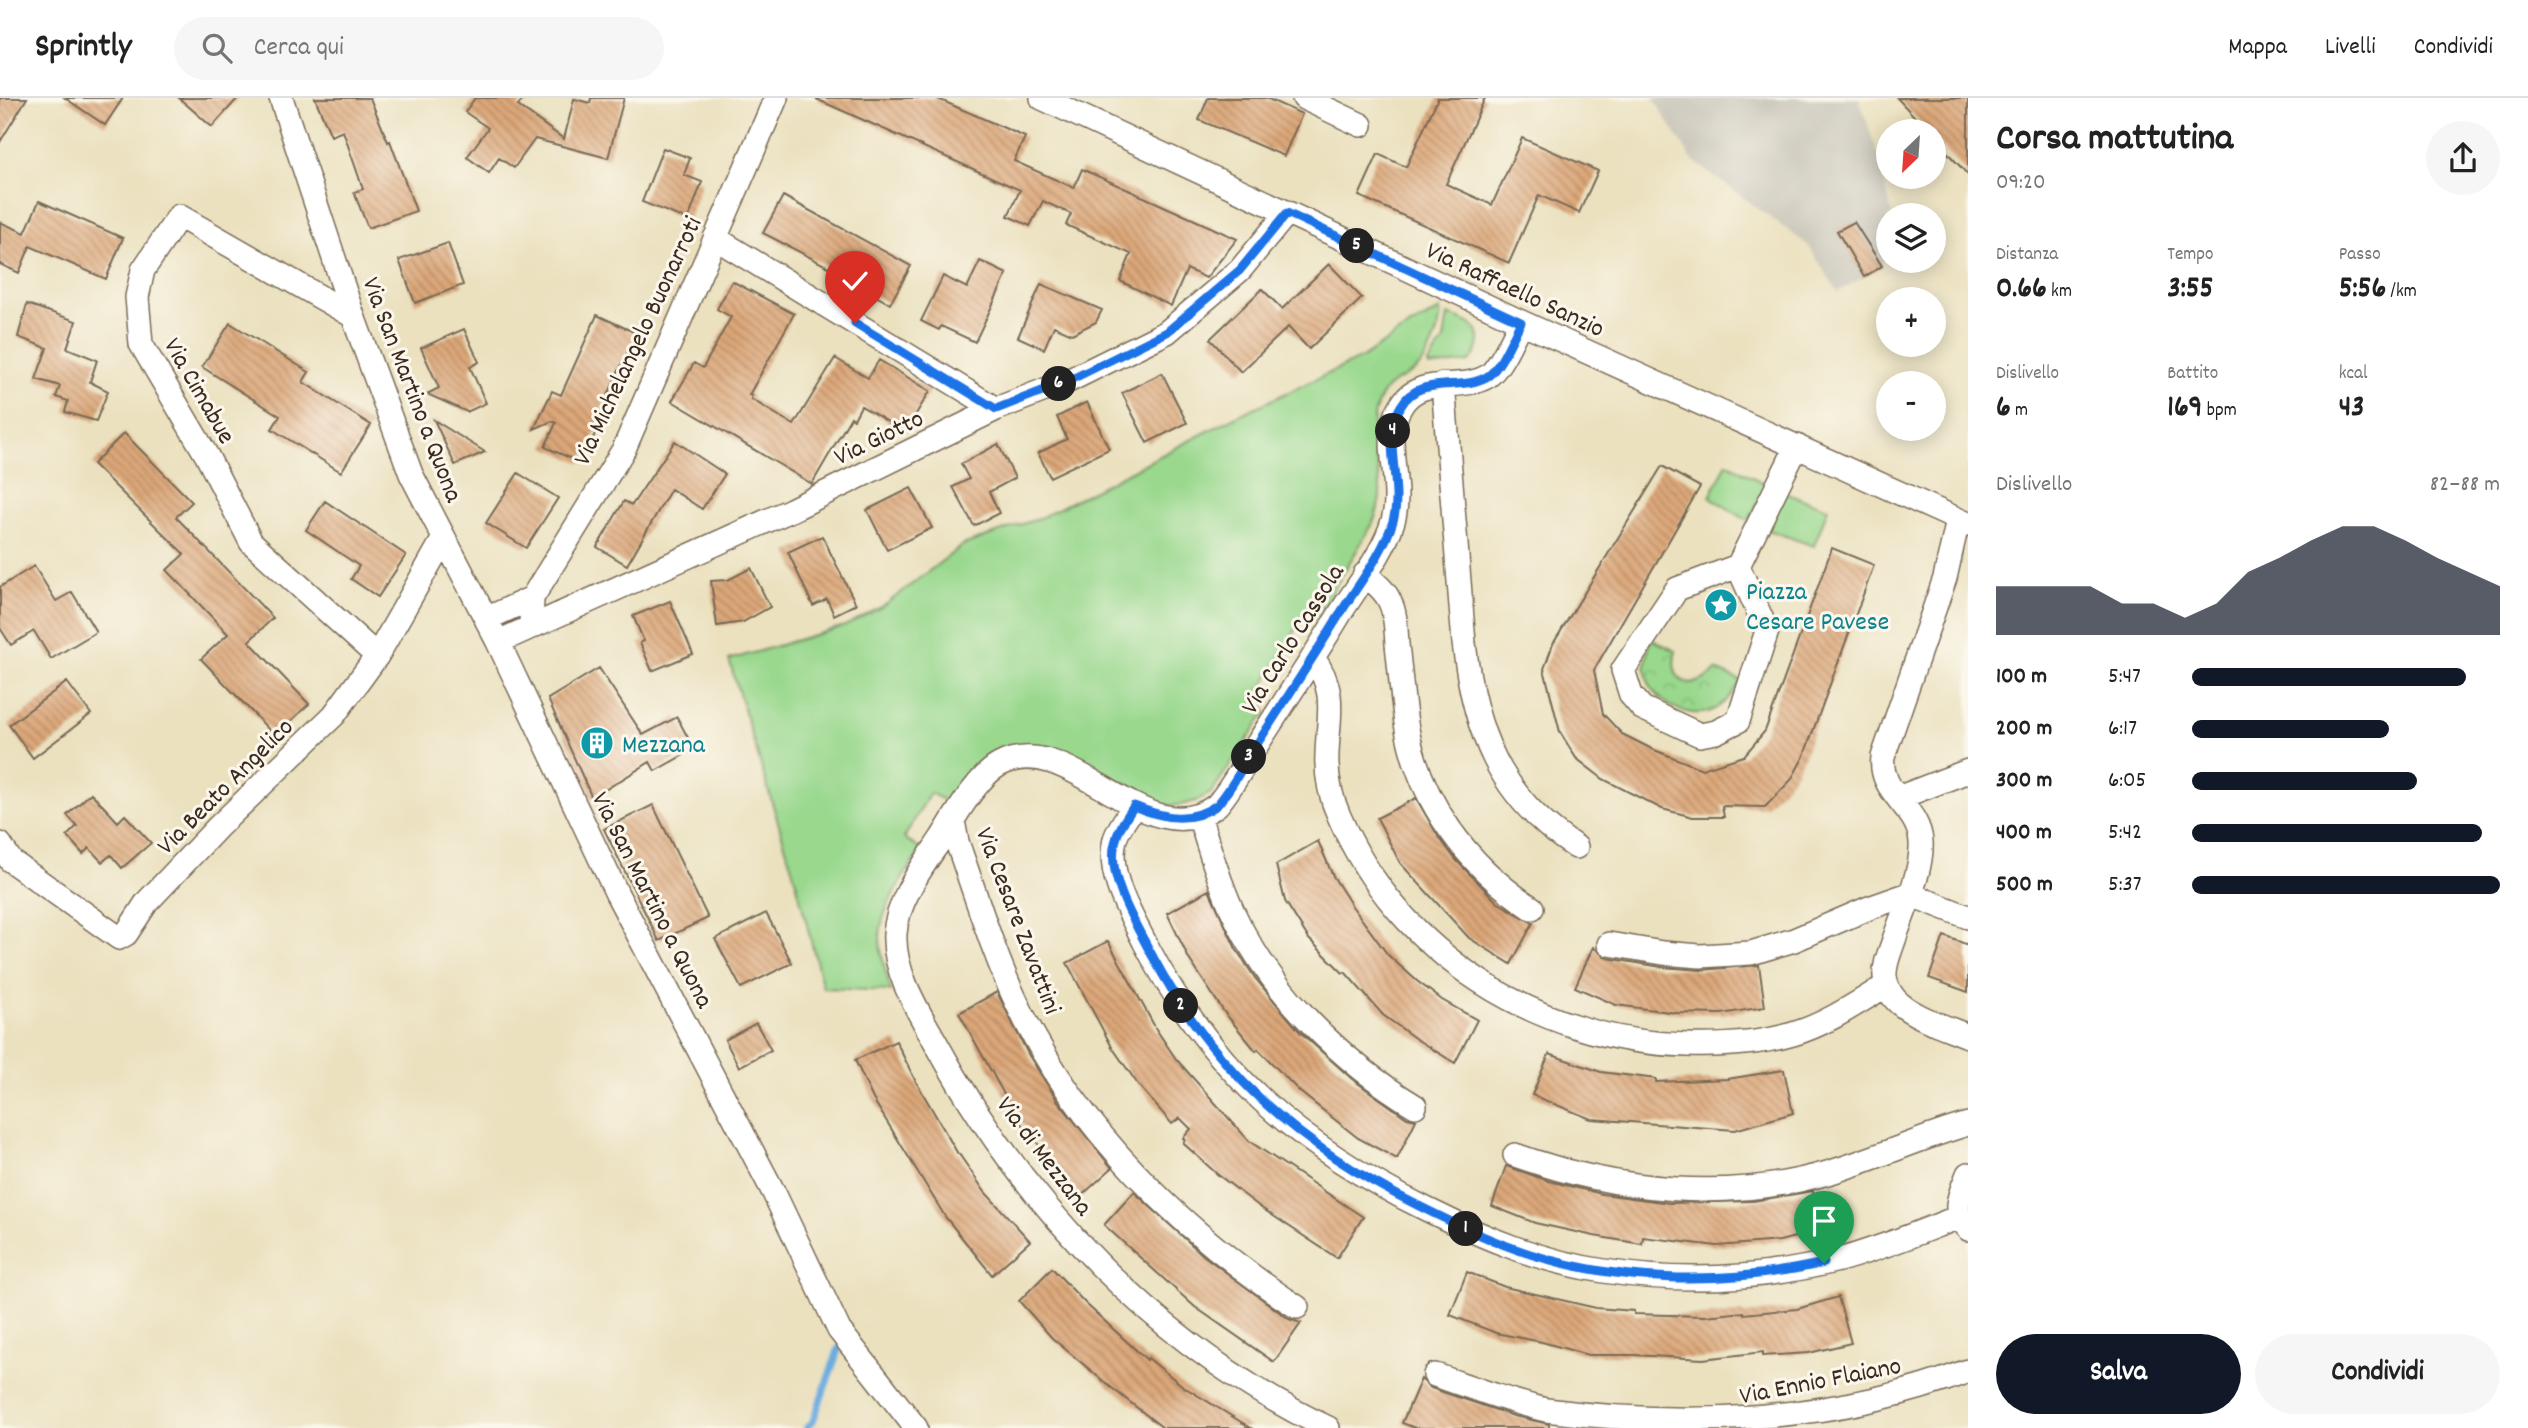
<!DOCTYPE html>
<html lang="it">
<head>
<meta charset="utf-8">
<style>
	body { margin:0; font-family:Dekko,sans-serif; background:#f6f6f6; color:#222; height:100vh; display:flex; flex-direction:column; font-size:26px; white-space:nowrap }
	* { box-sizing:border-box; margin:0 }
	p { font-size:23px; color:#767676 }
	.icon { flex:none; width:38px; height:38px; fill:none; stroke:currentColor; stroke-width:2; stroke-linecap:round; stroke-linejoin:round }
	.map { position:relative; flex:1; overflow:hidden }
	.side { display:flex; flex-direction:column; background:#fff; width:560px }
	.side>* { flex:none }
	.needle { width:46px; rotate:205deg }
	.tools { position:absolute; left:1876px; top:21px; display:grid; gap:14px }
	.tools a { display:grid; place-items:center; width:70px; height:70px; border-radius:50%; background:#fff; box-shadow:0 4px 18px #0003; font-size:35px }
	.pin { position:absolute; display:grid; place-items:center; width:60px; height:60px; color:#fff; margin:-72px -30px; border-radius:50% 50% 50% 0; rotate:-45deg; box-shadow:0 0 7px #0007 }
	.pin .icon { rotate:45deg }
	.km { position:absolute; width:35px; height:35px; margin:-18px; border-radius:50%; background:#222; color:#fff; font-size:19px; line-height:35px; text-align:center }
	.round { display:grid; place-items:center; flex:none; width:74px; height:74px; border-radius:37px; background:#f6f6f6 }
	.overview { display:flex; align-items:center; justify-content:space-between; height:119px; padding:0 28px }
	h1 { font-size:38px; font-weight:700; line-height:52px }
	.stats { display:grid; grid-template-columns:repeat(3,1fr); gap:10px; height:119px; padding:7px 28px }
	.stats div { display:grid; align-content:center }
	.stats b { font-size:30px; font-weight:700 }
	.stats small { font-size:19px; font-weight:400 }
	.stats p { font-size:19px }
	.chart { height:196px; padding:14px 28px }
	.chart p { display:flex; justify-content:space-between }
	.chart svg { width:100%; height:126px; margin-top:7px; fill:#111827; opacity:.7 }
	.cta { display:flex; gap:14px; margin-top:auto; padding:14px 28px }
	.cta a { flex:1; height:80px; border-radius:42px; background:#111827; color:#fff; font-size:28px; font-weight:700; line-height:80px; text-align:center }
	.cta a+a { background:#f6f6f6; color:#222 }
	ul { padding:0 28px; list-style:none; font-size:23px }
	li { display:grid; grid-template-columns:112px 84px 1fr; align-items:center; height:52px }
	li i { height:18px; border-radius:9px; background:#111827 }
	header { display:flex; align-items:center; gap:42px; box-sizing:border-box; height:98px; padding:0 35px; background:#fff; border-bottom:2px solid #e0e0e0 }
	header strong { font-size:33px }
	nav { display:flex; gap:38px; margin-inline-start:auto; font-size:24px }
	.search { width:490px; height:63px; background:#f6f6f6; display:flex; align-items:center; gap:18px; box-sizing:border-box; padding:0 24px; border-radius:38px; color:#767676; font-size:26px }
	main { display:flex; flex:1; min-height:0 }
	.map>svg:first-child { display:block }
</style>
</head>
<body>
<header>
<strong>Sprintly</strong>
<div class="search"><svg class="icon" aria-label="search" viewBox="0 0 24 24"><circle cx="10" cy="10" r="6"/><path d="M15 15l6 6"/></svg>Cerca qui</div>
<nav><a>Mappa</a><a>Livelli</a><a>Condividi</a></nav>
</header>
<main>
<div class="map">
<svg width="1968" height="1330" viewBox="0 0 1968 1330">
	<defs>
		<pattern id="park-crowns" width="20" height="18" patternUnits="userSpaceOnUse" patternTransform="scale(1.75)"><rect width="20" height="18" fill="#99d88d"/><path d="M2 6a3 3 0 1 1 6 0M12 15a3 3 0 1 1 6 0" fill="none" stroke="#85ba79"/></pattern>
		<pattern id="building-back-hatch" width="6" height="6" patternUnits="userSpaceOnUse" patternTransform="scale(1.75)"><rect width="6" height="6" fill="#dca779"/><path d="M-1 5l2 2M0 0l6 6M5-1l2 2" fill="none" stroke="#b48863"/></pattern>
	</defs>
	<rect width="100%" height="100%" fill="#fbf7ec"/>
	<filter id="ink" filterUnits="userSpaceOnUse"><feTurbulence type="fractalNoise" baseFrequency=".0143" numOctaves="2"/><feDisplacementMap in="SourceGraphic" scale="14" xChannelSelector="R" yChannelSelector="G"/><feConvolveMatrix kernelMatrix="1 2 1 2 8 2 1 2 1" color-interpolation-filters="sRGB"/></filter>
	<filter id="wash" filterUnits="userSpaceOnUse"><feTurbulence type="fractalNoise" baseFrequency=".00686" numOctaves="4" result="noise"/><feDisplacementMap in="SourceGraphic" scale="28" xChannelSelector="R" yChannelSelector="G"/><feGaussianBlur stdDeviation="1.57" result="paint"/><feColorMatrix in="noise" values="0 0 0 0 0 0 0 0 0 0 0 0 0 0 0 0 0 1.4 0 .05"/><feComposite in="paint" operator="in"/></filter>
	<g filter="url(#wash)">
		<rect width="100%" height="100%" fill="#ebe1bf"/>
		<path fill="#c8c4b8" d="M1653 0H1859L1879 60 1892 117H1888V141L1882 168 1838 194 1808 147 1693 63Z"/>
		<path fill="#99d88d" stroke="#6a8156" stroke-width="2" d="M1440 212C1443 227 1426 266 1413 274 1399 284 1389 282 1380 300 1364 331 1381 364 1380 396 1380 407 1376 417 1372 427L1315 522 1300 525 1257 598 1266 614 1211 695 1196 703 1181 707H1163L1065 653 1040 647 1009 649 991 657 962 681 949 705 930 695 904 740 921 752C905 777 882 806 880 838 880 856 886 875 891 893L823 890 795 780 729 562 845 528 885 507 963 447 1042 419 1241 316 1362 260 1400 234Z
			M1448 217C1462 222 1481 226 1479 244 1478 253 1475 258 1469 264L1429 269 1428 266 1444 242Z
			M1727 365 1767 387 1748 423 1710 399Z
			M1785 395 1828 410 1814 448 1768 432Z"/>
		<path fill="url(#park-crowns)" stroke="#6a8156" stroke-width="2" d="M1651 541 1676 553C1667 586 1694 595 1716 572L1742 583C1734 594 1723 609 1710 613 1684 622 1649 601 1646 574 1644 563 1649 551 1651 541Z"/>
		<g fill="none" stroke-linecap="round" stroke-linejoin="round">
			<path stroke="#6aacdf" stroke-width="7" d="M807 1330 813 1323 839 1250"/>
		</g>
		<g id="blocks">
			<path fill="url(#building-back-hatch)" d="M0 0H27L0 44Z
				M65 0H123L105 27Z
				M179 0H238L212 29Z
				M315 0H370L388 44 390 43 416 113 368 130 354 94 363 91 343 33 331 38Z
				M475 0H524L518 8 564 41 574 1 590 5 591 0H624L608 60 535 41 514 70 499 60 489 75 467 59 488 30 465 14Z
				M814 0H936L1025 39 1014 63 1074 90 1082 71 1237 141 1206 180 1187 171 1171 208 1120 183 1131 156 1066 127 1071 116 1043 103 1030 128 1008 118 1020 92Z
				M1208 0H1266L1302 16 1284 58 1199 22Z
				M1438 0H1485L1446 86 1492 107 1522 40 1598 73 1579 115 1539 97 1509 165 1359 98 1378 56 1406 69Z
				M1897 0H1968V77L1934 40V33H1928Z
				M663 50 690 60 684 77 702 84 688 122 642 104Z
				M783 98 911 168 890 206 843 179 844 177 763 135Z
				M39 103 123 140 106 181 30 148 19 175 0 166V124L25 135Z
				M1854 124 1882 168 1864 179 1837 133Z
				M448 145 463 187 415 205 399 162Z
				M980 163 1007 176 975 244 941 228 939 232 921 223 943 178 967 190Z
				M1329 166 1362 200 1309 251 1288 229 1241 274 1210 241 1262 191 1282 211Z
				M732 183 794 216 749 297 752 298 751 301 794 327 835 260 868 280 879 262 930 293 905 334 861 308 854 321 851 319 812 386 672 303 694 265 703 270 731 219 717 211Z
				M1041 186 1102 212 1096 224 1072 236 1054 228 1044 251 1018 239Z
				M27 206 76 223 67 250 97 262 90 284 108 293 96 323 65 314 68 303 56 299 60 288 36 281 47 250 18 239Z
				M597 217 636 235 600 315 604 317 581 365 545 349 556 325 552 323 534 331 552 293 561 297Z
				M230 225 309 274 303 284 371 327 341 374 272 331 280 318 202 269Z
				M464 231 479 264 470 269 486 305 467 314 427 296 439 290 421 250Z
				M1162 275 1187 325 1147 345 1122 295Z
				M1087 304 1109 351 1050 379 1038 355 1067 341 1057 319Z
				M434 322 485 354 455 367Z
				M124 335 192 404 176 419 273 520 249 543 309 606 275 638 201 561 228 536 167 472 184 456 93 366Z
				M675 343 725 376 702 411 671 391 627 467 597 449 624 403 632 407Z
				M998 346 1015 380 989 394 999 415 974 428 953 389 969 381 961 366Z
				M1662 368 1700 389 1594 572 1603 616 1622 636 1652 651 1702 671 1744 658 1765 633 1832 450 1874 467 1803 660 1791 682 1765 709 1722 708 1724 719H1693L1662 711 1603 681 1576 660 1560 634 1544 571 1553 546Z
				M518 375 558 400 526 450 486 425Z
				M911 390 932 430 887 452 867 412Z
				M325 403 406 457 378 499 351 481 359 468 306 432Z
				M822 438 856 506 834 517 827 501 813 508 788 454Z
				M34 468 56 503 72 494 96 534 51 561 34 533 11 547 0 530V489Z
				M751 470 770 509 743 524 717 528 711 483 728 482Z
				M670 503 693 556 652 573 640 545 644 543 633 518Z
				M599 570 643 637 677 619 694 651 655 673 650 664 592 700 548 601Z
				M67 584 91 616 33 660 9 627Z
				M91 695 118 724 125 717 151 745 122 770 111 757 102 764 89 750 83 756 67 738 77 728 67 717Z
				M1416 700 1438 738 1457 763 1497 804 1533 825 1511 866 1469 840 1400 765 1377 720Z
				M653 707 708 820 659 843 604 731Z
				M1318 743 1333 778 1352 808 1388 857 1417 883 1442 902 1477 922 1455 965 1416 941 1383 917 1345 874 1343 875 1309 841 1285 803 1276 767Z
				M1209 792 1236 851 1255 880 1300 934 1352 981 1407 1020 1416 1022 1397 1061 1358 1040 1300 994 1258 951 1256 953 1224 914 1189 861 1167 815Z
				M766 815 792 865 741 890 715 841Z
				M1944 838 1968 847V894L1929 880Z
				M1108 843 1156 931 1176 961 1249 1043 1363 1119 1337 1160 1260 1109 1217 1076 1183 1045 1185 1042 1183 1040 1191 1031 1180 1020 1172 1026 1139 988 1112 949 1067 865Z
				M1593 849 1607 860 1662 869 1701 872 1759 867 1765 909 1721 916 1677 915 1616 907 1575 889Z
				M997 894 1028 956 1057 1002 1112 1070 1080 1099 1016 1018 959 915Z
				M756 925 771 952 739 969 725 942Z
				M896 943 915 982 958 1056H959L985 1094 1030 1143 992 1177 946 1120 873 1001 855 962Z
				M1549 956 1601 974 1656 981V984L1727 981 1784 972 1793 1015 1735 1032 1591 1021 1532 997Z
				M1506 1068 1549 1083 1602 1096 1670 1105 1753 1103 1813 1093 1821 1132 1780 1143 1717 1148 1643 1139 1642 1146 1594 1138 1535 1125 1492 1108Z
				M1134 1094 1204 1158 1289 1221 1301 1225 1274 1264 1195 1209 1104 1127Z
				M1052 1170 1085 1205 1147 1262 1148 1260 1184 1289 1251 1330H1163L1108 1287 1052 1240 1019 1203Z
				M1467 1174 1505 1189 1596 1210 1634 1213V1216L1705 1218 1744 1214V1216L1797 1211 1838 1199 1851 1245 1809 1255 1763 1258V1254L1703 1261 1634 1257H1588L1542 1244 1496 1235 1450 1217Z
				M1421 1281 1431 1290 1514 1318 1549 1326V1330H1415L1402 1325Z"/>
		</g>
	</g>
	<g filter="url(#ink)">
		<use href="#blocks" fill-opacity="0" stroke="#796a56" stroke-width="2"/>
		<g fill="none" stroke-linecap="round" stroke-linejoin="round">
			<defs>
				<path id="street" d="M281 0 353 218 411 376 498 544 617 796 774 1095 839 1232 916 1330
					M1042 0 1521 224 1968 426
					M1304 0 1361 27
					M715 140 996 311
					M353 218 179 118 143 172 137 199 141 246 207 358 251 444 377 558
					M1443 286 1464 545C1474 632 1499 700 1576 749
					M1958 422 1945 480 1883 659C1878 695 1919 709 1921 744 1923 773 1903 814 1894 842 1890 854 1884 866 1885 879 1886 889 1892 899 1900 906 1919 921 1946 929 1968 938
					M1738 468 1767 533 1738 623 1716 634 1700 637 1642 610 1631 597 1623 572 1677 491 1738 468 1797 348
					M1365 476C1374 484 1385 492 1390 504 1396 516 1396 532 1397 546 1400 572 1402 599 1406 625 1418 702 1468 769 1532 810
					M486 521 532 500
					M531 528 532 500 624 351 776 0
					M498 544 791 412 996 311 1068 283 1167 234 1240 172 1287 115
					M1313 560C1338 593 1328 618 1327 656 1326 677 1330 698 1339 718 1398 856 1539 944 1687 947 1722 948 1759 946 1793 936 1827 926 1857 905 1887 887
					M1898 700 1968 673
					M1134 708C1127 719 1119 729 1115 741 1106 776 1130 815 1145 845 1213 975 1298 1048 1428 1112 1484 1140 1542 1164 1604 1173 1682 1185 1763 1181 1839 1162 1880 1151 1920 1134 1959 1119
					M1199 717C1209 750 1219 783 1233 814 1269 893 1342 964 1415 1008
					M953 723 957 744C976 797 992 852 1016 903 1076 1031 1181 1133 1297 1209
					M0 746 11 763 119 840 126 836 147 804 218 729 334 617 377 558 444 440
					M1609 846 1663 855 1700 858 1751 855 1794 842 1869 810 1909 796 1968 819
					M1515 1057C1616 1093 1727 1105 1831 1074 1877 1060 1922 1039 1968 1026
					M1968 1076C1960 1096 1950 1114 1968 1131
					M1435 1277C1471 1289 1508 1303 1546 1312 1685 1330 1836 1324 1968 1273
					M1328 1330C1159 1250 1024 1108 936 945 918 913 893 874 895 836 897 802 923 768 941 741 955 719 977 679 999 667 1071 628 1147 762 1217 707 1233 688 1245 665 1258 645 1285 603 1312 562 1338 519 1356 489 1383 457 1393 423 1404 386 1380 341 1401 308 1420 275 1461 295 1488 278 1501 269 1513 238 1521 224"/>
			</defs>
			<use href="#street" stroke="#796a56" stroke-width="26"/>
			<use href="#street" stroke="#fff" stroke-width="23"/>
		</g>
	</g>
	<g fill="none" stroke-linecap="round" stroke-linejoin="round" filter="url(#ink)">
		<defs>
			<path id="route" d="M855 225 996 311 1068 283 1167 234 1240 172 1287 115 1521 224C1513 238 1501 269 1488 278 1461 295 1420 275 1401 308 1380 341 1404 386 1393 423 1383 457 1356 489 1338 519 1311 563 1283 606 1255 649 1243 668 1232 690 1217 707 1191 726 1162 720 1134 708 1126 720 1118 731 1115 745 1106 779 1137 829 1153 859 1215 975 1301 1050 1419 1108 1449 1123 1479 1138 1510 1149 1610 1186 1722 1188 1824 1165"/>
		</defs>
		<use href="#route" stroke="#fff" stroke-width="14"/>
		<use href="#route" stroke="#1a73e8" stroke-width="9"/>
	</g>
	<defs>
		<symbol id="sight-disc" viewBox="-11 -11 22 22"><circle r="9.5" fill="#0f9aa8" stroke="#fbf7ec"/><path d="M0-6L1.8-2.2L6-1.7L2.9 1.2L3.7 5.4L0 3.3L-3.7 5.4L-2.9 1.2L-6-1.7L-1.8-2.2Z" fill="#fff"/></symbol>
		<symbol id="building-disc" viewBox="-11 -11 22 22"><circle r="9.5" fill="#0f9aa8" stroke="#fbf7ec"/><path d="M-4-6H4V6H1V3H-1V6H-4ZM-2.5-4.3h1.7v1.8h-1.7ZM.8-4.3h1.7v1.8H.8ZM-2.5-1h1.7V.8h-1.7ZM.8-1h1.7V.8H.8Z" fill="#fff"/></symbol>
	</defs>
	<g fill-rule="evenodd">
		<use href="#sight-disc" x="1702" y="488" width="38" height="38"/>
		<use href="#building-disc" x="578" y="626" width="38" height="38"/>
	</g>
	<g text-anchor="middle" stroke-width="6" stroke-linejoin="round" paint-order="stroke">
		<g font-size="26" fill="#3b2a1e" stroke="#fbf7ec">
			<text transform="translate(1516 190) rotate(25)" y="9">Via Raffaello Sanzio</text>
			<text transform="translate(636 242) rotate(-65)" y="9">Via Michelangelo Buonarroti</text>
			<text transform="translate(414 291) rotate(69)" y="9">Via San Martino a Quona</text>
			<text transform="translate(201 292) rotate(60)" y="9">Via Cimabue</text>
			<text transform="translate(878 338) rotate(-26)" y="9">Via Giotto</text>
			<text transform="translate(1291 540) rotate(-58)" y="9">Via Carlo Cassola</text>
			<text transform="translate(224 687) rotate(-45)" y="9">Via Beato Angelico</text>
			<text transform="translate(654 801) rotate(63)" y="9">Via San Martino a Quona</text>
			<text transform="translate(1020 822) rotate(69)" y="9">Via Cesare Zavattini</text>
			<text transform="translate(1046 1057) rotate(53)" y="9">Via di Mezzana</text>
			<text transform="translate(1820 1281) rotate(-11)" y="9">Via Ennio Flaiano</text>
		</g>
		<g font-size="26" fill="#0d838f" stroke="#fbf7ec" text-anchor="start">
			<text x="1746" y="501">Piazza<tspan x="1746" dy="30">Cesare Pavese</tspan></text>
			<text x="622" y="654">Mezzana</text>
		</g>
	</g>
</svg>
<div class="tools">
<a><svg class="needle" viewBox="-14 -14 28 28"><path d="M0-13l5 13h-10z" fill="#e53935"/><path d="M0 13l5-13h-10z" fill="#767676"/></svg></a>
<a><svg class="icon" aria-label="layers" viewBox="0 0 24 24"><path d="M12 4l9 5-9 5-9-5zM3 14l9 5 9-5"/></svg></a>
<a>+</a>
<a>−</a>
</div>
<div class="pin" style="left:1824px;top:1165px;background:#1e9e55"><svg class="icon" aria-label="arrive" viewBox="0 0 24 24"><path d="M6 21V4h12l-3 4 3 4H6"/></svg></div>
<div class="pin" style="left:855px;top:225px;background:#d93025"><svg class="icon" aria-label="check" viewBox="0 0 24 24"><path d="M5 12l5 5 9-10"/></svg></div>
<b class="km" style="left:1466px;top:1131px">1</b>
<b class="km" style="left:1181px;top:908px">2</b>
<b class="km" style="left:1249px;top:659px">3</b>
<b class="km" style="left:1393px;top:333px">4</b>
<b class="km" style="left:1357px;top:148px">5</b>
<b class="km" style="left:1059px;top:286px">6</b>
</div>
<section class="side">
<div class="overview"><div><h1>Corsa mattutina</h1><p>09:20</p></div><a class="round"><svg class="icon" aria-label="share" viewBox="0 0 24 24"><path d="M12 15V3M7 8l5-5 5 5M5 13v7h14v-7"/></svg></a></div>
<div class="stats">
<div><p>Distanza</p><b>0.66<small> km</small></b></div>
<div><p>Tempo</p><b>3:55</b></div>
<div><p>Passo</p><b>5:56<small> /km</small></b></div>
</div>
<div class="stats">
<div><p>Dislivello</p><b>6<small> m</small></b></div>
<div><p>Battito</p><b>169<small> bpm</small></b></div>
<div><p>kcal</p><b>43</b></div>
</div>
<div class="chart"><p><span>Dislivello</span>82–88 m</p>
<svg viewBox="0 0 160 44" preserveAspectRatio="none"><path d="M0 44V27L10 27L20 27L30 27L40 33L50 33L60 38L70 33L80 22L90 17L100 11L110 6L120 6L130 11L140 17L150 22L160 27V44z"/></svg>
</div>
<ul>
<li><b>100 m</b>5:47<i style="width:89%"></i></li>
<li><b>200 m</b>6:17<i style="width:64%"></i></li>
<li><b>300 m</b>6:05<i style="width:73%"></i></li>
<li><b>400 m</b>5:42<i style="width:94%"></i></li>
<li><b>500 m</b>5:37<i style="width:100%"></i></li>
</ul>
<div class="cta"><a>Salva</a><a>Condividi</a></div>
</section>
</main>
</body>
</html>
